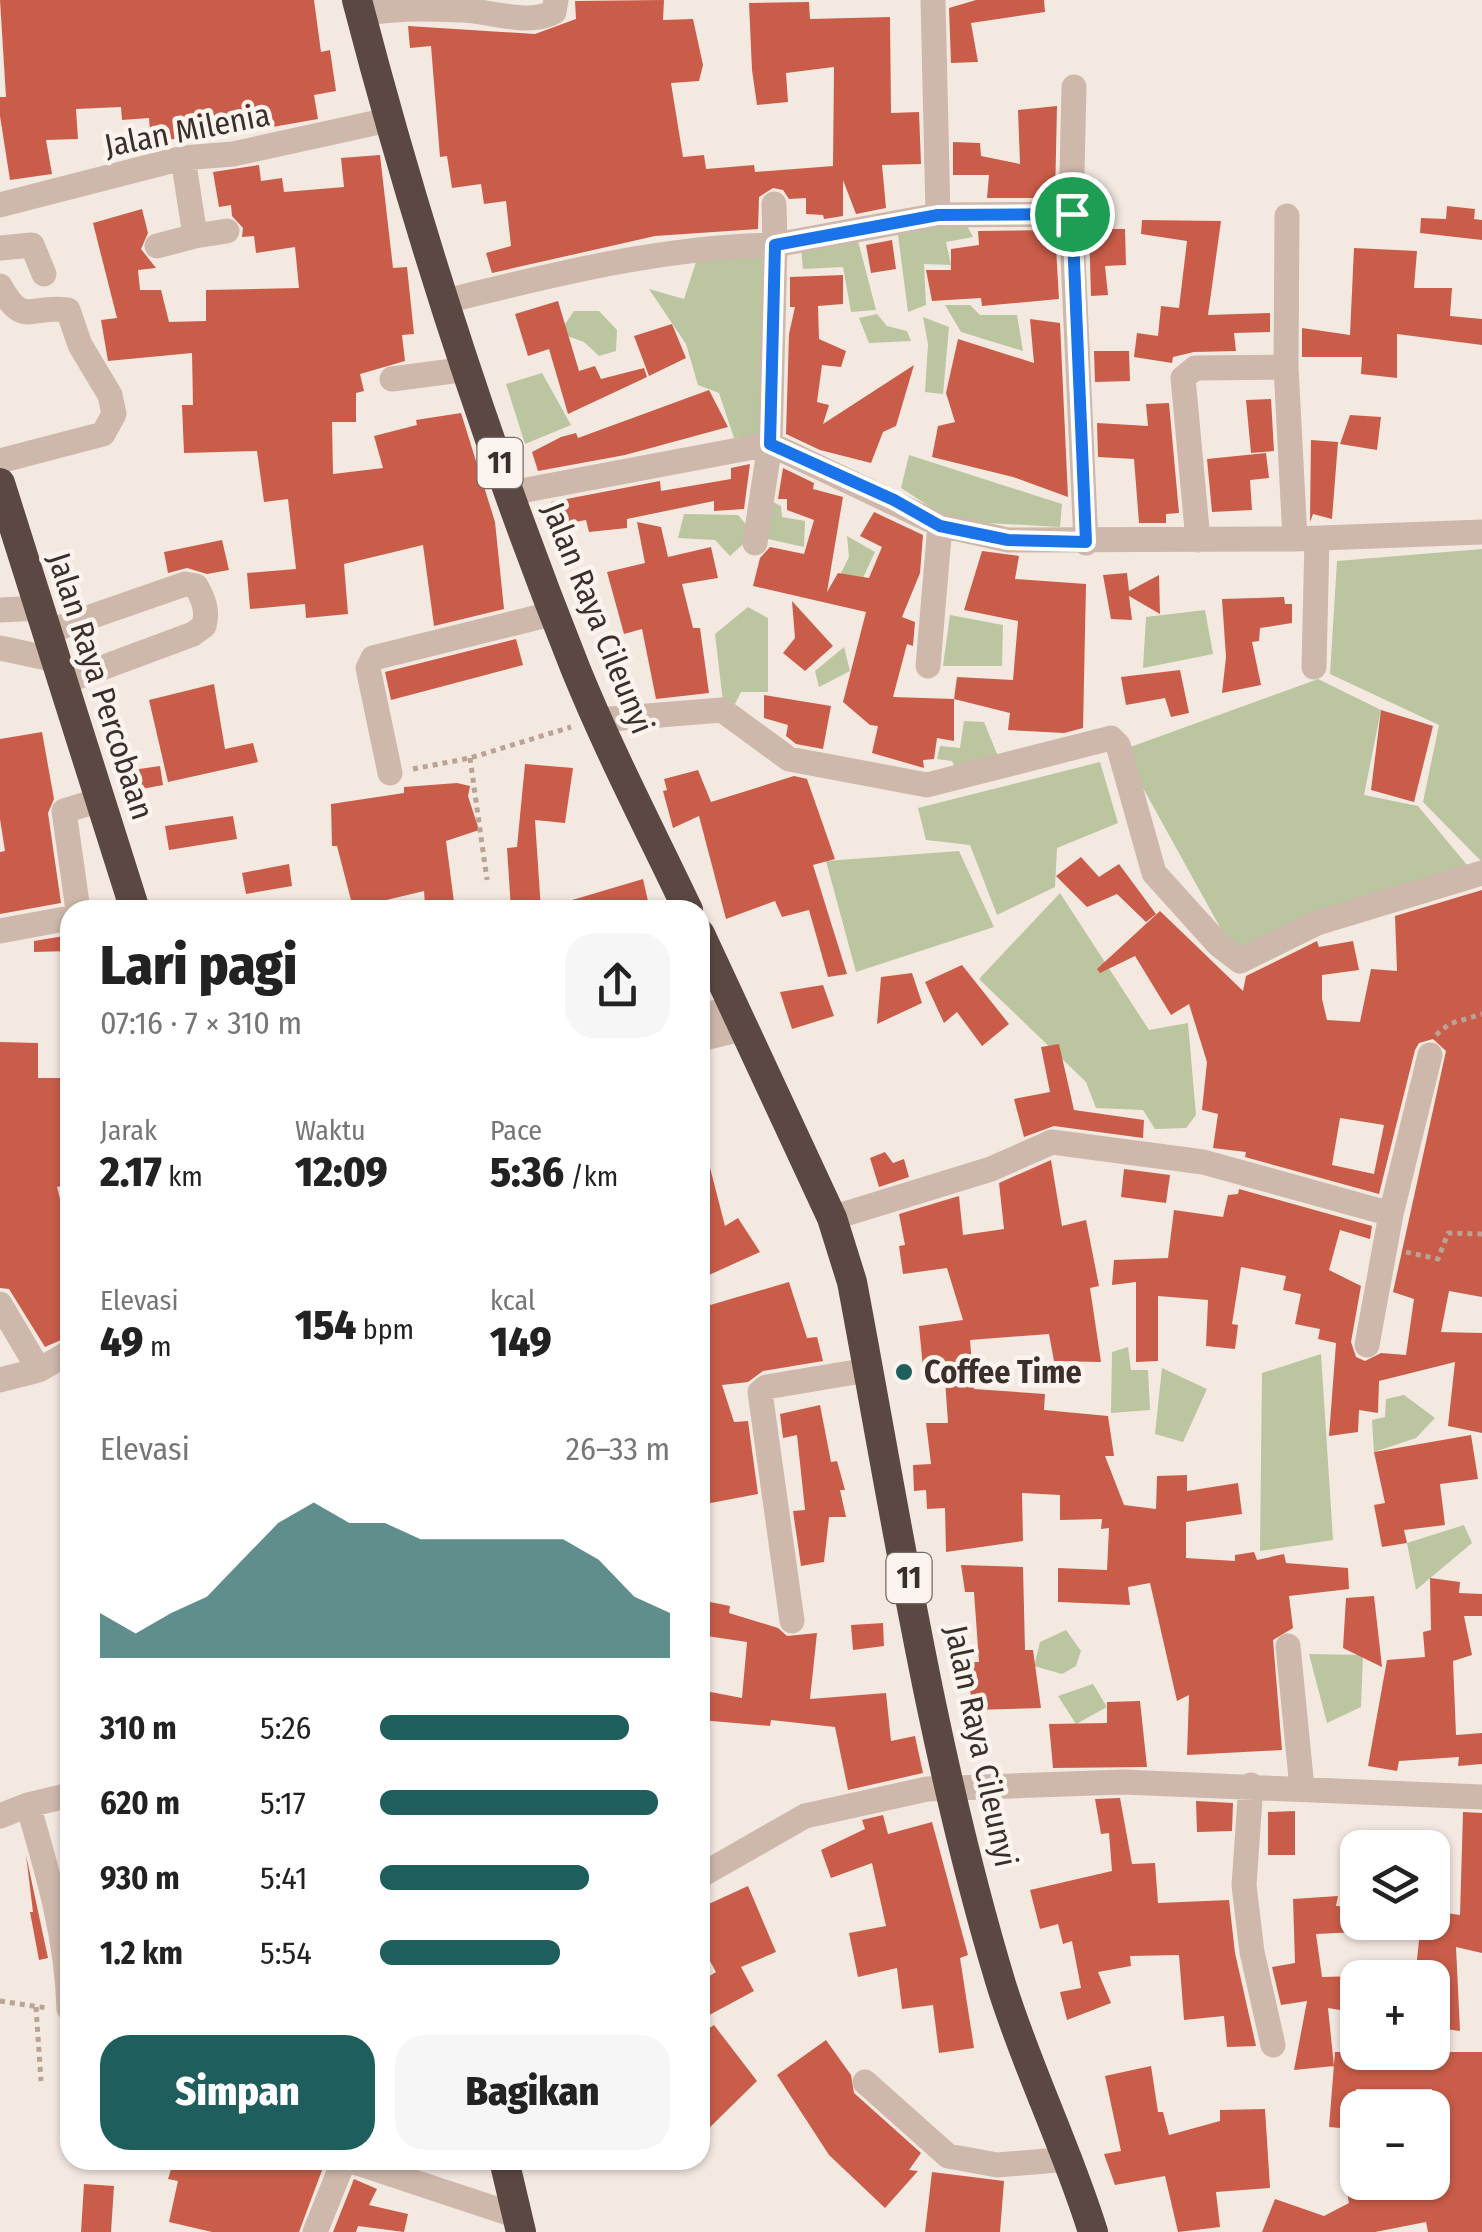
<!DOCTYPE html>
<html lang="id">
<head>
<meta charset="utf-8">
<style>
	body { margin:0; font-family:"Fira Sans Condensed",sans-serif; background:#f6f6f6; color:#222; height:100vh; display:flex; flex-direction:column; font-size:38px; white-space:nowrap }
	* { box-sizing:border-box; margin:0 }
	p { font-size:32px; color:#767676 }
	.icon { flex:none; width:55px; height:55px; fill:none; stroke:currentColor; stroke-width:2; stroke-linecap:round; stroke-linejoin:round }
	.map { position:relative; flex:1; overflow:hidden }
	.drawer { position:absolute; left:60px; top:900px; width:650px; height:1270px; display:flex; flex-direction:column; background:#fff; border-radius:30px; box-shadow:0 2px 8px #0004 }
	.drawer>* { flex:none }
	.tools { position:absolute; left:1340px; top:1830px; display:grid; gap:20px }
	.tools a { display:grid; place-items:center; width:110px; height:110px; border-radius:20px; background:#fff; box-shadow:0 2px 8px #0004; font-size:50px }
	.pin { position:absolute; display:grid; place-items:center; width:85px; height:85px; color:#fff; margin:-42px; border:5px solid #fff; border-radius:50%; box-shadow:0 2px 10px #0007 }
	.round { display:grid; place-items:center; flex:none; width:105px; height:105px; border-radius:30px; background:#f6f6f6 }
	.overview { display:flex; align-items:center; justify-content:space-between; height:170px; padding:0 40px }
	h1 { font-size:55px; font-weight:800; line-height:75px }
	.figures { display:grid; grid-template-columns:repeat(3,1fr); gap:15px; height:170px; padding:10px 40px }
	.figures div { display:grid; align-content:center }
	.figures b { font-size:42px; font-weight:800 }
	.figures small { font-size:28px; font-weight:400 }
	.figures p { font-size:28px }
	.chart { height:280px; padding:20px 40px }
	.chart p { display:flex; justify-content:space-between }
	.chart svg { width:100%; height:180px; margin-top:10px; fill:#1e5f5e; opacity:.7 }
	.action { display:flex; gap:20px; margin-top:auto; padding:20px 40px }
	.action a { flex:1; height:115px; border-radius:30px; background:#1e5f5e; color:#fff; font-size:40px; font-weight:800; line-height:115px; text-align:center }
	.action a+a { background:#f6f6f6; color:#222 }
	ul { padding:0 40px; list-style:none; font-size:32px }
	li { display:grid; grid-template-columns:160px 120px 1fr; align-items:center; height:75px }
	li i { height:25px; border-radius:12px; background:#1e5f5e }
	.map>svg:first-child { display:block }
</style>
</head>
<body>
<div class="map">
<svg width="1482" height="2232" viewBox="0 0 1482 2232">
	<rect width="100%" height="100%" fill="#f4e9e1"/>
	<path fill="#bbc59f" d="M964 220 973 237 946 242 951 265 924 264 926 305 908 312 898 235Z
		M857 237 876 310 851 312 843 267 803 269 801 248Z
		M765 255 767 435 734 438 719 393 698 385 686 344 649 289 684 299 696 262Z
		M945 305H970L980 315H1017L1023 351 961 332Z
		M574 311H599L617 330 616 351 599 356 584 342 559 333Z
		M877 314 887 326 907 331 911 341 869 343 859 318Z
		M923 317 949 327 943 394 925 392 928 344Z
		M542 373 571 425 525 444 506 384Z
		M909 455 1062 504 1060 527 952 521 901 488Z
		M769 500 781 506 782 517 805 521 804 547 768 539Z
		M684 514 738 515 754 534 730 556 715 540 678 538Z
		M847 536 875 552 856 593 836 583 849 557Z
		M1482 549V862L1423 802 1439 725 1330 674 1337 561Z
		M748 607 768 618V692H741L734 706 723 702 715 634Z
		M1205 610 1213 654 1143 668 1146 617Z
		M950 615 1003 625 1002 666H943Z
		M844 647 850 671 819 687 815 671Z
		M1318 679 1381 710 1364 795 1418 806 1472 871 1237 958 1122 750Z
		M964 721 984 722 1000 761 959 775 952 761 937 759 940 746 960 748Z
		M1100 762 1118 823 1057 848 1055 887 997 915 970 845 926 840 918 808Z
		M959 851 994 927 856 972 826 861Z
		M1060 893 1149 1030 1188 1023 1196 1115 1186 1128 1155 1129 1143 1110 1096 1108 1086 1082 979 979Z
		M1128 1347 1131 1370H1148L1150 1410 1111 1413 1112 1352Z
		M1321 1354 1333 1540 1260 1551 1262 1373Z
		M1162 1368 1207 1389 1183 1442 1155 1434Z
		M1404 1395 1435 1418 1416 1438 1374 1452 1372 1420 1385 1417 1386 1399Z
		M1464 1525 1472 1543 1416 1590 1407 1543Z
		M1066 1630 1081 1651 1076 1666 1062 1674 1034 1666 1040 1642Z
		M1309 1654 1363 1655 1361 1707 1327 1723Z
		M1093 1684 1107 1707 1076 1724 1058 1696Z"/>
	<path fill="#ca5d49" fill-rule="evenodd" d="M0 0H314L321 52 330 50 336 91 314 95 318 119 199 140 198 136 151 142 149 118 122 120 121 107 76 109 78 139 46 140 52 174 10 180 0 116V97H6Z
		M664 0 663 20 693 19 703 65 699 81 671 83 683 157 704 155 706 169 754 165 755 172 833 166 834 67 786 73 788 102 757 105 752 70 749 3 809 2 810 19 890 17 891 113 919 112 921 164 882 165 886 208 856 214 843 180V216L824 219 823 215 806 214V198L789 199 783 190 773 188 759 197 758 229 655 236 492 273 486 253 511 246 506 201 484 204 481 184 452 188 447 156 440 157 431 46 410 48 408 26 535 34 576 19 575 1Z
		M976 0H1044L1045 12 971 23 978 62 951 63 949 8Z
		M1057 106 1055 198H987L989 175H953V142L980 143 981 156 1020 164 1018 110Z
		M380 155 393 268 407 267 414 334 402 335 405 361 360 374 364 391 356 393V422H332L333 474 383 468 374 436 417 425 416 420 461 413 495 522 504 609 434 626 423 545 344 564 348 614 306 618 305 604 250 609 247 573 296 569 288 499 264 502 257 451 184 453 182 405H193L192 353 108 361 101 320 117 318 93 223 142 209 148 233 141 249 156 268 138 270 140 290H161L169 322 206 321V290L299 288 295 247 256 253 254 236 242 237 243 228 232 216 231 205 219 207 213 172 259 165 261 181 282 178 284 192 344 187 341 158Z
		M1088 194H1094L1098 229H1125L1126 265 1105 266 1108 295 1091 296Z
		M1447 206 1475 209 1474 219 1482 220V240L1420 233 1421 218 1446 219Z
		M1142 220 1221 221 1208 315 1270 313V332L1234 333 1236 351 1194 352 1173 357 1172 363 1134 357 1137 333 1158 336 1161 306 1179 308 1187 241 1141 234Z
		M1055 230 1059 299 982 306 981 298 932 301 926 270H951V249L979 245 978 231Z
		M892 240 896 269 871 273 866 245Z
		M1354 248 1417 251 1414 288H1452L1450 316 1482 319V345L1397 334V378L1361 374 1362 357H1302V328L1350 335Z
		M843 275V304L818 306 819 339 846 351 841 367 822 365 817 402 829 405 823 424 914 365 896 426 883 432 871 463 820 450 786 434 789 334 795 307H790V277Z
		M558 301 579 371 595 366 601 379 644 368 647 377 568 414 549 349 528 356 515 314Z
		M1030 319 1060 323 1068 497 1013 477 932 457 938 426 955 422 946 393 958 339 1034 363Z
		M672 324 686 358 649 376 634 336Z
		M1094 351H1129L1130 381 1095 382Z
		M709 390 728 427 625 455 538 471 532 452 561 437 576 433 578 438Z
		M1271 399 1274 451 1251 453 1246 400Z
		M1169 403 1179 513 1166 514V523H1139L1134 459 1098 457 1097 423 1148 426 1146 404Z
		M1350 415 1381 417 1377 450 1340 444Z
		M1311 440 1338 442 1332 519 1313 514 1310 522Z
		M1266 453 1269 478 1250 480 1252 510 1212 512 1207 459Z
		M750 464 744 509 714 511V501L627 519V528L589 532 586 520 559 525 551 502 660 481 661 491 731 479V468Z
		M783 468 814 483 813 489 843 497 827 592 838 573 869 578 882 547 860 536 874 512 923 535 920 573 902 617 915 622 913 646 907 644 893 697 954 699V741L937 738 934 759 923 760 924 768 872 753 878 726 870 725 843 702 866 612 753 586 760 558 770 547 804 554 814 520 787 510V499H778Z
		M637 522 661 527 668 557 711 547 718 578 682 584 693 628H700L709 693 656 699 642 629 624 634 607 572 645 563Z
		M222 540 229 570 207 574 187 568 168 573 164 552Z
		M982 551 1019 556 1015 579 1086 584 1083 728 1064 733 1008 730 1010 713 954 699 957 677 1013 680 1018 621 964 610Z
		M1127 573 1129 591 1159 575 1160 614 1129 596 1132 620 1111 619 1103 575Z
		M1284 597 1285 604H1292V623L1260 628 1259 641 1252 642 1261 685 1222 693 1226 657 1222 599Z
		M792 601 833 646 805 671 783 653 795 638Z
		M516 639 523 665 391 700 385 672Z
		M1180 670 1189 713 1171 717 1165 698 1126 705 1121 677Z
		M214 684 225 749 253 743 258 762 168 782 149 700Z
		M764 695 831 706 823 749 796 744 786 736 788 725 764 718Z
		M1381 710 1433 726 1414 802 1371 790Z
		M42 732 54 799 48 813 61 903 0 914V852L5 851 0 819V739Z
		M525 764 573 768 565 823 535 820 541 910H511L507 848 517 847Z
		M160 766 163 785 142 789 139 769Z
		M698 770 711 802 794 776 807 779 835 859 813 865 847 974 828 977 809 910 782 917 775 901 726 919 699 816 673 828 663 791 667 790 664 779Z
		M457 783 470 786 468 796 479 830 446 841 454 902 425 904 424 891 353 908 337 846H332L331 804 404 793V787Z
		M233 816 237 839 169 850 165 826Z
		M1081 857 1099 877 1119 864 1156 914 1146 922 1117 894 1087 907 1056 876Z
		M289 864 292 886 246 894 242 873Z
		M643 879 650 910H553L552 906Z
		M1482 890V1297L1449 1291 1441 1332 1482 1333V1433L1448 1426 1455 1362 1379 1381 1378 1413 1359 1410 1358 1432 1329 1436 1336 1343 1318 1339 1320 1329 1295 1324 1301 1294 1283 1290 1286 1276 1241 1267 1232 1324 1238 1325 1235 1349 1206 1346 1208 1300 1158 1296V1361L1136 1362V1282L1112 1285 1114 1260 1168 1258 1174 1210 1223 1217 1228 1195 1238 1194 1239 1189 1372 1226 1370 1239 1340 1230 1329 1270 1361 1286 1351 1342 1356 1357 1365 1361 1381 1353 1406 1355 1414 1299 1393 1292 1446 1051 1433 1039 1419 1043 1415 1050 1379 1194 1245 1157 1246 1152 1213 1148 1218 1114 1202 1110 1207 1062 1189 1004 1171 1015 1135 956 1100 973 1097 969 1160 911 1243 991 1246 976 1317 941 1319 947 1353 941 1359 970 1322 975V999L1327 1020 1360 1022 1371 969 1397 971 1395 916ZM1340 1118 1384 1125 1374 1174 1332 1165Z
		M70 935V951L34 952V941Z
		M962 965 1009 1024 982 1046 957 1012 944 1023 925 982Z
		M912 973 922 1003 877 1024 881 977Z
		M823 985 834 1016 792 1029 780 992Z
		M0 1042 38 1043V1078H69L70 1184 57 1187 70 1239V1336L45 1347 9 1289 0 1288Z
		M1059 1044 1074 1110 1144 1120 1143 1138 1054 1126 1024 1137 1014 1099 1050 1092 1041 1047Z
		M885 1152 893 1163 904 1159 909 1177 879 1187 870 1158Z
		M707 1156 725 1226 738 1218 760 1252 700 1279V1157Z
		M1051 1160 1062 1226 1086 1220 1099 1286 1090 1288 1101 1362 1054 1361 1049 1334 970 1340 974 1389 1045 1394 1044 1410 1108 1416 1114 1456H1105L1124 1505 1156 1509 1157 1476 1187 1475V1491L1238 1483 1242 1514 1186 1522V1558L1235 1561V1555L1254 1552 1257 1560 1284 1554 1286 1563 1348 1568 1349 1589 1289 1596 1293 1628 1273 1640 1282 1750 1187 1755 1189 1695 1177 1701 1150 1583 1128 1587 1130 1605 1058 1602V1568L1107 1570 1109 1528 1101 1529 1102 1519 1060 1520V1495L1022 1493 1023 1541 946 1552 945 1508 927 1509 926 1490 914 1491 913 1465 931 1464 926 1423H948L944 1365 923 1368 919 1326 963 1320 947 1268 903 1274 899 1246 905 1245 899 1214 959 1196 963 1235 1004 1229 999 1183Z
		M1124 1169 1170 1175 1166 1203 1121 1197Z
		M789 1282 807 1338 817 1337 823 1361 763 1371 748 1382 722 1385 734 1422 748 1421 758 1494 700 1505V1481L709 1478 700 1426V1404H708L700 1388V1308Z
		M820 1405 831 1462 837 1461 845 1490H840L846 1517H829L824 1562 801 1566 793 1511 805 1510 797 1435 783 1438 780 1414Z
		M1471 1435 1478 1479 1440 1484 1445 1525 1404 1530 1407 1543 1382 1547 1374 1505 1385 1503 1374 1452Z
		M961 1565 1023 1567 1025 1650H1033L1041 1708 973 1710 966 1662H979L974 1592H965Z
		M1430 1578 1460 1582 1459 1593 1482 1594V1616H1464L1472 1655 1453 1661 1456 1735 1482 1733V1764L1458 1766 1459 1757 1399 1761 1397 1771 1368 1766 1387 1660 1425 1657 1423 1632 1431 1630Z
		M1374 1596 1382 1667 1343 1648 1346 1598Z
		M700 1600 730 1606 729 1613 778 1628 787 1636 817 1633 810 1699 886 1693 891 1741 915 1736 923 1773 848 1790 835 1727 771 1720 770 1726 700 1720V1690L742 1698 747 1642 700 1635Z
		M883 1623 884 1646 853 1650 851 1625Z
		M1140 1701 1147 1767 1053 1768 1049 1724 1107 1723V1702Z
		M1120 1798 1132 1864 1155 1863 1158 1903 1229 1900 1235 1953 1256 2046 1227 2047 1224 2016 1184 2020 1179 1955 1130 1956 1131 1966 1098 1972 1111 2003 1067 2020 1060 1992 1081 1988 1072 1941 1063 1944 1058 1924 1040 1929 1030 1890 1112 1871 1109 1833 1101 1834 1095 1799Z
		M1196 1801 1233 1803 1232 1831 1197 1832Z
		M1295 1811V1855H1268V1812Z
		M1463 1812 1482 1813V1953L1456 1947 1460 2031 1432 2027V1978H1415L1421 1922H1432V1911L1460 1915Z
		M883 1815 888 1834 932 1822 968 1955 960 1958 974 2048 939 2053 933 2005 902 2009 897 1968 858 1977 849 1933 886 1926 872 1863 831 1878 821 1850 865 1829 862 1820Z
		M26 1855 48 1958 39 1960 30 1912H33Z
		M748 1886 776 1952 741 1967 754 1991 700 2020V1982L716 1972 700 1943V1908Z
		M1338 1896 1336 1906 1358 1907V1932L1316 1934 1322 1977 1358 1976V2013L1328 2008 1334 2066 1294 2070 1307 2001 1281 2005 1272 1967 1295 1963 1293 1899Z
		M714 2025 757 2081 700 2137V2034Z
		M826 2040 851 2075 854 2093 921 2153 909 2170 918 2171 885 2208 829 2155 777 2075Z
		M1335 2052H1482V2232H1428L1426 2222 1375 2232H1262L1275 2199 1324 2216 1349 2203 1345 2182H1432V2089H1356L1352 2129 1329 2127Z
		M1151 2066 1158 2112H1163L1169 2135 1220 2121V2110L1265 2109 1270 2188 1216 2192 1220 2227 1178 2232 1165 2176 1115 2185 1104 2154 1121 2151 1105 2076Z
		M174 2160H313L324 2165 299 2232H212L169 2222 178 2181 168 2179Z
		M932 2172 1004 2181 1000 2232H925Z
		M354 2179 377 2189 369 2205 408 2214 404 2232 358 2226 356 2232H333Z
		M84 2184 114 2186 111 2232H81Z"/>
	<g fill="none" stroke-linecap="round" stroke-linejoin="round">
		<path stroke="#baa295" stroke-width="5" stroke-dasharray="5 5" stroke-linecap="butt" d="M470 758 487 880
			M413 769 470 758 571 727
			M1436 1035 1449 1024 1482 1014
			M1406 1252 1438 1259 1448 1233 1482 1234
			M0 2001 47 2008
			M36 2007 41 2081"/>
		<path stroke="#ceb8ab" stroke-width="25" d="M933 0 938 215
			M361 15C391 7 430 9 462 10 490 11 528 26 554 12L556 0
			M0 205 183 158 233 154 388 120
			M1071 214 1086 543
			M1287 216 1286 367 1295 539
			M195 236 227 231
			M157 246 195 236 183 158
			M0 248 32 245 44 274
			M0 286C24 329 31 304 68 310L80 345 110 395 114 414 103 434 0 461
			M446 301C555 274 662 247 775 245L774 204
			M392 379 468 369
			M510 493 770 444 940 525 1008 540 1295 539 1482 532
			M1198 540 1183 378 1195 368 1286 367
			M755 543 770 444 775 245 938 215 1071 214 1074 87
			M0 610 40 608
			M47 632 185 584 196 586C204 600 208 611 204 626L193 634 64 682
			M0 648 56 660
			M928 666 940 525
			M1314 667 1317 539
			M598 720 722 710 789 759 927 785 1111 738 1118 745 1154 873 1219 945 1240 961 1317 923 1482 873
			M390 773 368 668 373 658 555 613
			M78 910 64 811 100 800
			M0 931 70 918
			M700 1016 735 1008
			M700 1039 745 1028
			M832 1218 991 1169 1052 1142 1203 1162 1391 1214
			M0 1304 39 1370
			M1367 1345 1391 1214 1430 1055
			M0 1380 39 1370 70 1352
			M792 1621 760 1392 766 1387 868 1370
			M1288 1646 1302 1788
			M1251 1785 1244 1885 1252 1952 1273 2045
			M0 1816 28 1805
			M700 1876 805 1816 927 1789 1123 1782 1482 1797
			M69 2009C67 1938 48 1873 28 1805L70 1795
			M865 2082 948 2156 997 2165 1070 2159
			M348 2160 517 2216
			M315 2232 344 2160"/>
		<path stroke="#5c4842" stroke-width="30" d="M357 0C416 227 489 452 576 670 609 751 650 830 688 910
			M0 483 135 910
			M700 934 832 1218 852 1282C896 1516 932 1755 1001 1984 1027 2068 1067 2148 1093 2232
			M504 2160 521 2232"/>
	</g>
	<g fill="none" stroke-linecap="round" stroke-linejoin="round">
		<defs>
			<path id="route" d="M1072 214 1086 542 1008 540 940 526 894 500 770 444 775 245 938 215Z"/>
		</defs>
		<use href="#route" stroke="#fff" stroke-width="20"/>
		<use href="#route" stroke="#1a73e8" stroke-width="12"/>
	</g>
	<circle fill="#1e5f5e" stroke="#fbf4ee" stroke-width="4" cx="904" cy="1372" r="10"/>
	<g text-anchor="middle" stroke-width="9" stroke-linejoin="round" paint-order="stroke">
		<g fill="#fbf4ee" stroke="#756a66" stroke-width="2.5">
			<rect x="477.5" y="438" width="45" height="50" rx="8"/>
			<rect x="886.5" y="1553" width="45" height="50" rx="8"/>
		</g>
		<g font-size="30" font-weight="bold" fill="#3b2f2b">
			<text x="500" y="473">11</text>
			<text x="909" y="1588">11</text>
		</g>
		<g font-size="32" fill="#3b2f2b" stroke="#fbf4ee">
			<text transform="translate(187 130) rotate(-11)" y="11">Jalan Milenia</text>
			<text transform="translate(598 618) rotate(68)" y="11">Jalan Raya Cileunyi</text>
			<text transform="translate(101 686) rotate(72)" y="11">Jalan Raya Percobaan</text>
			<text transform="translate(981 1746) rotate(78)" y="11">Jalan Raya Cileunyi</text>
		</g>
		<g font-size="32" font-weight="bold" fill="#3b2f2b" stroke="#fbf4ee" text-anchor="start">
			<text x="924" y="1383">Coffee Time</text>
		</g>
	</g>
</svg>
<div class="tools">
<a><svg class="icon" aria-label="layers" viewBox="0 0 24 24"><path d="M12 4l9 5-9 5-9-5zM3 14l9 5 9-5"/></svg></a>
<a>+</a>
<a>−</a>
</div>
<div class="pin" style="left:1072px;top:214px;background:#1e9e55"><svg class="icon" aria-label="arrive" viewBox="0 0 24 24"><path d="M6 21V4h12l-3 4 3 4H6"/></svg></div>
<section class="drawer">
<div class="overview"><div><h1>Lari pagi</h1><p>07:16 · 7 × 310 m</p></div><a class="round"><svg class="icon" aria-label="share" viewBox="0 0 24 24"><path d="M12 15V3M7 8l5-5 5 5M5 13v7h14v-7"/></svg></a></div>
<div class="figures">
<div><p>Jarak</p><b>2.17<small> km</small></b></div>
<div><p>Waktu</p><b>12:09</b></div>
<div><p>Pace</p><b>5:36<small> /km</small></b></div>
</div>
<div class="figures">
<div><p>Elevasi</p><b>49<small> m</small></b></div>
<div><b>154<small> bpm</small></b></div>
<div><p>kcal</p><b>149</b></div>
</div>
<div class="chart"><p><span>Elevasi</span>26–33 m</p>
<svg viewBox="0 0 160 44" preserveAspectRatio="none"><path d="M0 44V33L10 38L20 33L30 29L40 20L50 11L60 6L70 11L80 11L90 15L100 15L110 15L120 15L130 15L140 20L150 29L160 33V44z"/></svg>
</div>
<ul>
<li><b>310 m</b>5:26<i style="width:86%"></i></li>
<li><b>620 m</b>5:17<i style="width:96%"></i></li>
<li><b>930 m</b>5:41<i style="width:72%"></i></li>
<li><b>1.2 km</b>5:54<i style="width:62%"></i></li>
</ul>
<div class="action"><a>Simpan</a><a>Bagikan</a></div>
</section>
</div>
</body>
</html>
